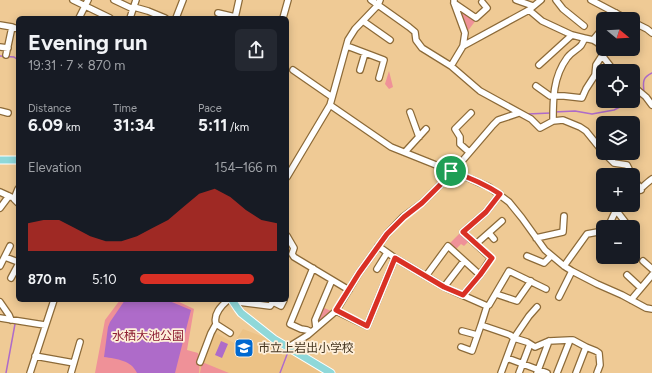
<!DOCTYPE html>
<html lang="en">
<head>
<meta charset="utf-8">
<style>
	body { margin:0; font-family:Figtree,"Noto Sans JP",sans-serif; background:#242831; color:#f1f3f6; height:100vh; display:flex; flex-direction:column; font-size:15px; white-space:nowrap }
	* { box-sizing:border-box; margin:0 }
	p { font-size:13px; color:#9ea1a6 }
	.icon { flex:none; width:22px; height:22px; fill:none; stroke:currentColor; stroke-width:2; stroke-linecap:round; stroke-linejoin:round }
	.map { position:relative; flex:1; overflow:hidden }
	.side { position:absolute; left:16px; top:16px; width:273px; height:286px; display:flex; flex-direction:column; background:#171b24; border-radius:6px; box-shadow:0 2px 10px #0003 }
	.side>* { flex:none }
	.needle { width:26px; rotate:108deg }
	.tools { position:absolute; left:596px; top:12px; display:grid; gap:8px }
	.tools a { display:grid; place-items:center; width:44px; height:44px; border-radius:6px; background:#171b24; box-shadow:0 2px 10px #0003; font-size:20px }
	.pin { position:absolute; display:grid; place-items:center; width:34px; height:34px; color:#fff; margin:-17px; border:2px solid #fff; border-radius:50%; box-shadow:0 1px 4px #0007 }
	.round { display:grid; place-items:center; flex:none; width:42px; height:42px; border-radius:6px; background:#242831 }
	.overview { display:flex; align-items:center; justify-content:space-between; height:68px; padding:0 12px }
	h1 { font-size:22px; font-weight:700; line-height:30px }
	.stats { display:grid; grid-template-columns:repeat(3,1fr); gap:6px; height:68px; padding:4px 12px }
	.stats div { display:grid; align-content:center }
	.stats b { font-size:17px; font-weight:700 }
	.stats small { font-size:11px; font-weight:400 }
	.stats p { font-size:11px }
	.chart { height:112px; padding:8px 12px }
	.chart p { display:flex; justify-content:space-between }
	.chart svg { width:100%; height:72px; margin-top:4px; fill:#d93025; opacity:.7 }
	ul { padding:0 12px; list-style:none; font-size:13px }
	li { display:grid; grid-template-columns:64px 48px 1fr; align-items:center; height:30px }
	li i { height:10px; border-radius:5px; background:#d93025 }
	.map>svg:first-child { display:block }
</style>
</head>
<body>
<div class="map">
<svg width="652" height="373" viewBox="0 0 652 373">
	<rect width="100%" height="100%" fill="#efca95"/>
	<path fill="#ecc286" d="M243 329 264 337 288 352 280 373H199L200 362 214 332 234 343Z
		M289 353 303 360 321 373H281Z"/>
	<path fill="#ef9198" d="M457 7 476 20 467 32Z
		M389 71 393 87 389 89 385 84Z
		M460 233 469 241 464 246 461 244 455 250 449 244Z
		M120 300H175L194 309 187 350 198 353 200 362 199 373H95L105 320Z
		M322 307 331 311 320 322 317 320Z
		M202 362 229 373H200Z"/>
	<path fill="#ae6bc9" d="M125 300H167L191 310 175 373H137C131 360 117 359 104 357L108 327 110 322Z
		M221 341 228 344 222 358 215 355Z"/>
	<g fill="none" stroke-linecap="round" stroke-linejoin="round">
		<path stroke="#ae6bc9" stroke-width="1.5" d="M0 56 14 57 18 60
			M644 92C643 82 642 78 652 73
			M554 112 575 111 592 114 614 110 642 96
			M527 114 551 113
			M0 307 7 317
			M312 335 320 328
			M6 373 15 324 14 322
			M280 373 288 352"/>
		<defs>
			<path id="minor" d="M73 0 110 18
				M114 0 133 9
				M371 0 409 27 415 32 416 40 422 48 451 66 480 91 531 119 540 128 553 121 563 120 580 127 586 131 603 152
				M516 0 533 6
				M556 0 563 9 584 26
				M591 0 627 19
				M454 3 476 18 487 8 482 2
				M134 7 148 11 165 18
				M529 10 542 21 572 35 584 38
				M218 13 235 17
				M79 18 88 0
				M130 18 136 0
				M176 18 183 0
				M235 18 239 0
				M283 18 288 0
				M610 19 616 13
				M363 21 390 40
				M633 22 647 29 652 33
				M0 25 12 27 18 29
				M593 40 603 28
				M347 46 384 60 379 78
				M463 46 529 10 541 0
				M0 47 8 48
				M6 55 12 27
				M539 65 572 35
				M451 66 463 46 465 33 454 3V0
				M293 70 332 97
				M360 70 365 53
				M536 86 550 96H564L582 98 586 89 595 75 596 65 603 54 608 49
				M633 86 646 97 652 105
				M330 105 391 147 471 179 489 187 509 202 522 218 545 250 564 266 572 271 597 284 622 295 646 308 652 309
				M0 111 8 113
				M410 112 419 137
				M553 121C553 99 553 77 567 58 573 49 583 49 584 38L593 40 598 43 601 47 604 58 614 71
				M405 152 426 129
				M469 152 460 144V137L455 129 471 113
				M604 153 614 163 627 165 632 175
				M287 177 330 105 348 40 355 29 378 5 380 0
				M633 177 641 190
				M18 189 14 199 18 203
				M0 192 11 197
				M633 195C640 190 645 184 652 179
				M604 205 616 210 629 227
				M0 208 9 196
				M608 227 616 210 621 205
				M489 233 494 239
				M287 236 294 248 292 254 294 257 349 290
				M536 238 563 232 564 216
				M476 244 502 221
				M378 246 395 258
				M527 256 544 263 551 256
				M5 257 18 262
				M643 261 652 269
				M0 266 10 246
				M564 266 587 234 603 231
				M377 269 387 253
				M480 275 491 258 463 232 486 212 500 194
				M627 275 641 288
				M426 276 448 246 480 275 463 295
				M11 278 18 265
				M444 287 464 261
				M496 294 517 301 531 281
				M559 297 572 271
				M631 300 652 275
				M0 302 9 315 11 320
				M234 303 238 302 270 306 273 302 281 306 284 300
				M487 306 489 305 509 271 546 289
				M537 307 529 316 514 338 527 342 535 347 549 341 570 340
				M336 311 367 326 395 258 444 287 487 306 481 325 510 335 514 338 501 373
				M0 318 38 324 45 325
				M216 324 230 333
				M316 328 315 320 332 280
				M462 331 477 335
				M311 332 307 330 301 329 290 324 313 268
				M461 347 472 351 481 325
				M586 347 596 351 599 353 600 365 597 373
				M287 348 308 335 336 311 359 273 387 234 403 217 422 203 445 180 451 171 463 160 493 125 498 120 519 113
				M35 356 74 363
				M507 358 547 373
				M200 362 211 333 216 324C213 314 221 306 228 300
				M30 373 54 300
				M71 373 80 342
				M519 373 530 344
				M537 373 549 341
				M557 373 570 340H573L586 347 576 373"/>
			<path id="major" d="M0 160H18
				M232 300 238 309 241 313 274 339 331 373"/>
		</defs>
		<use href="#minor" stroke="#8c6a38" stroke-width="8"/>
		<use href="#major" stroke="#fff" stroke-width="9"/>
		<use href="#minor" stroke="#fff" stroke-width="5.5"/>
		<use href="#major" stroke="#8fd8d9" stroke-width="7"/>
	</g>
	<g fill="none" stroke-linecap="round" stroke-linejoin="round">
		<defs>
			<path id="route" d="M451 171C468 177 485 184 500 194L486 212 463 232 492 258 480 275 463 295 444 287 395 258 367 326 336 310 359 273 387 234 404 217 422 203 445 180Z"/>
		</defs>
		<use href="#route" stroke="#fff" stroke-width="8"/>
		<use href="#route" stroke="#d93025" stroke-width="5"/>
	</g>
	<defs>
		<symbol id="school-square" viewBox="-11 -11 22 22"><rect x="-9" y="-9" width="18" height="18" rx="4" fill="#0069d1" stroke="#feefda"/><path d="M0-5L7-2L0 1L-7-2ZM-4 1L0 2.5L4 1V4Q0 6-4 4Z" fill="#fff"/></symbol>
	</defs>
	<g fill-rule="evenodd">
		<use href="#school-square" x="233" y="337" width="22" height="22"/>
	</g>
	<g text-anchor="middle" stroke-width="3.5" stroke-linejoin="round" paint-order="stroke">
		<g font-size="12" fill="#8d1d33" stroke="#feefda">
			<text x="148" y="340">水栖大池公園</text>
		</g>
		<g font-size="12" fill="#443520" stroke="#feefda" text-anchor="start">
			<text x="258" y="352">市立上岩出小学校</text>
		</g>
	</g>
</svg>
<div class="tools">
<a><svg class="needle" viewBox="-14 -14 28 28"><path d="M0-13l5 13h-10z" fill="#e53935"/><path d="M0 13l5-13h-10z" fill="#9ea1a6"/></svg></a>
<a><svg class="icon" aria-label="locate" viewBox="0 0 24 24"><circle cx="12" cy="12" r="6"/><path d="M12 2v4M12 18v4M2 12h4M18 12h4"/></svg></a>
<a><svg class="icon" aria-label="layers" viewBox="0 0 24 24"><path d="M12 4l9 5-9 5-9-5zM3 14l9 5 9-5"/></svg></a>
<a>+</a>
<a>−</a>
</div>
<div class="pin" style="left:451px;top:171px;background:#1e9e55"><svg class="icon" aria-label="arrive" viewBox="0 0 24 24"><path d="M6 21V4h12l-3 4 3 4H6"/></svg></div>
<section class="side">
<div class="overview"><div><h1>Evening run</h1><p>19:31 · 7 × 870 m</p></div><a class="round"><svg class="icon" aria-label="share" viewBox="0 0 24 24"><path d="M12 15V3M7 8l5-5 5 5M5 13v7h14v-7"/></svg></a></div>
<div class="stats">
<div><p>Distance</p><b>6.09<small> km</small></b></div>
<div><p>Time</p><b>31:34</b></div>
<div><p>Pace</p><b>5:11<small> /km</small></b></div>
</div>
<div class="chart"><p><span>Elevation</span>154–166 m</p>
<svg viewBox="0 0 160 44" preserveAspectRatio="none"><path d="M0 44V27L10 25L20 25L30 30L40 35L50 38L60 38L70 35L80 30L90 25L100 17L110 9L120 6L130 11L140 19L150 25L160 27V44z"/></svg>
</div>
<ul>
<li><b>870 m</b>5:10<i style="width:83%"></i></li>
</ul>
</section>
</div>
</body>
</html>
